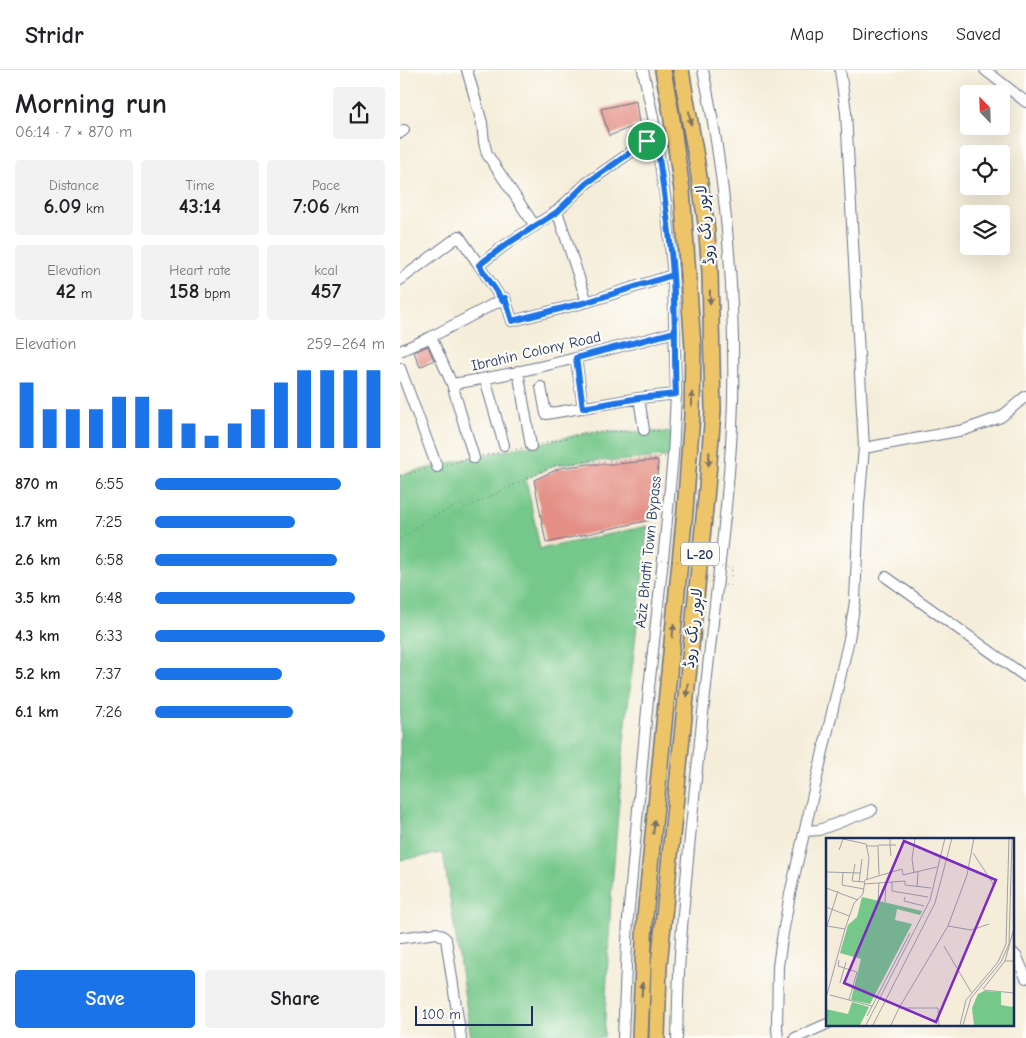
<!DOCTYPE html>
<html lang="en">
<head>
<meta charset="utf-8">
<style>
	body { margin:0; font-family:"Comic Neue","Playpen Sans Arabic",sans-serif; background:#f2f2f2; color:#202124; height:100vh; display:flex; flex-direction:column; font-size:19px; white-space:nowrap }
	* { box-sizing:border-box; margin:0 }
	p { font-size:16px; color:#757577 }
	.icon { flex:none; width:28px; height:28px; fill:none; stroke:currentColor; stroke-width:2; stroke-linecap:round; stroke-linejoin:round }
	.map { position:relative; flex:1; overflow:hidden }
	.details { display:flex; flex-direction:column; background:#fff; width:400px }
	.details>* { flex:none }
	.needle { width:32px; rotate:337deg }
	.buttons { position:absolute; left:560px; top:15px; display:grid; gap:10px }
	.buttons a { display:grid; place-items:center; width:50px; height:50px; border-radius:5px; background:#fff; box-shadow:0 5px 20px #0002; font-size:25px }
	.scale { position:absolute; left:15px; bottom:12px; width:118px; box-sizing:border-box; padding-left:5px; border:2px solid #1b2f5e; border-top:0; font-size:14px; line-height:18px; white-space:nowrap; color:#1b2f5e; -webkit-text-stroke:4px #fdfcf7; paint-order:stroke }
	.pin { position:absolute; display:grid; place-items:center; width:42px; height:42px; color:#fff; margin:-21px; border:2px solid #fff; border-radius:50%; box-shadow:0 1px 5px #0007 }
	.round { display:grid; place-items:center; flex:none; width:52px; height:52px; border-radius:5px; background:#f2f2f2 }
	.headline { display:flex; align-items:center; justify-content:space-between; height:85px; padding:0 15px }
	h1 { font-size:28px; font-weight:600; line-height:38px }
	.figures { display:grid; grid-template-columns:repeat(3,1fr); gap:8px; height:85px; padding:5px 15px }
	.figures div { display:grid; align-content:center; border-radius:5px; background:#f2f2f2; text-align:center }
	.figures b { font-size:21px; font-weight:600 }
	.figures small { font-size:14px; font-weight:400 }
	.figures p { font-size:14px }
	.chart { height:140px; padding:10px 15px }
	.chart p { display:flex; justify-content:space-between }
	.chart svg { width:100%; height:90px; margin-top:5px; stroke:#1a73e8; stroke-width:6 }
	.action { display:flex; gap:10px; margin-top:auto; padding:10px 15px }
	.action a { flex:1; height:58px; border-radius:5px; background:#1a73e8; color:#fff; font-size:20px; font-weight:600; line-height:58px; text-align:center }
	.action a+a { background:#f2f2f2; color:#202124 }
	ul { padding:0 15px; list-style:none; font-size:16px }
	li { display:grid; grid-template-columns:80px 60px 1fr; align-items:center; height:38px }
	li i { height:12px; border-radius:6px; background:#1a73e8 }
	header { display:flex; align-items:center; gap:30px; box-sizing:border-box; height:70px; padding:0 25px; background:#fff; border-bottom:1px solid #e0e0e0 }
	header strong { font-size:24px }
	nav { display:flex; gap:28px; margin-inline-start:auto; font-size:18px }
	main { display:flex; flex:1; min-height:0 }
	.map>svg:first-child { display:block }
</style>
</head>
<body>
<header>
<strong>Stridr</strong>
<nav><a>Map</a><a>Directions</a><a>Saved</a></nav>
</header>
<main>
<section class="details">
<div class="headline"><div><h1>Morning run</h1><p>06:14 · 7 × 870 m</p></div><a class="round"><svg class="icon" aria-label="share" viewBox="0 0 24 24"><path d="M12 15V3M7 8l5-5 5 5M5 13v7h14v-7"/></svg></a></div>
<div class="figures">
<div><p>Distance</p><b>6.09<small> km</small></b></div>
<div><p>Time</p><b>43:14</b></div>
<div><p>Pace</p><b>7:06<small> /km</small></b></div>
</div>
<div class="figures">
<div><p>Elevation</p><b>42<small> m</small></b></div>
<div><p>Heart rate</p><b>158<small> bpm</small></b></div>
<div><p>kcal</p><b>457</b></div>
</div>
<div class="chart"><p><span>Elevation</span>259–264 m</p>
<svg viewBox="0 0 160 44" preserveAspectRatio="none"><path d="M5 44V12M15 44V25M25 44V25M35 44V25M45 44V19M55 44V19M65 44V25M75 44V32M85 44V38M95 44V32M105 44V25M115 44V12M125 44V6M135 44V6M145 44V6M155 44V6"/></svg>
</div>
<ul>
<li><b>870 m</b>6:55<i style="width:81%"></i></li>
<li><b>1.7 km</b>7:25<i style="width:61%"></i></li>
<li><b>2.6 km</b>6:58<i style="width:79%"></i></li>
<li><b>3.5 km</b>6:48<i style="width:87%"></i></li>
<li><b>4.3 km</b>6:33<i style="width:100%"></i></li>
<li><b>5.2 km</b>7:37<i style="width:55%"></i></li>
<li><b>6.1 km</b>7:26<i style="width:60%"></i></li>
</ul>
<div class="action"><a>Save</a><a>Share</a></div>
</section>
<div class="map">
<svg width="626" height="968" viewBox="0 0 626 968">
	<rect width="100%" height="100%" fill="#fdfcf7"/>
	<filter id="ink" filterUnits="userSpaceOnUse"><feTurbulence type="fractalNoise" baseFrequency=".02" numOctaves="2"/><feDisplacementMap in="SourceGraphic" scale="10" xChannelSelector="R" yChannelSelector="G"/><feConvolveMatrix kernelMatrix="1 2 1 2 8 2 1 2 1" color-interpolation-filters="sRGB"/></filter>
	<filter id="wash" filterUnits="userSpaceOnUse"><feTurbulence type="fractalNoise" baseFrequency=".0096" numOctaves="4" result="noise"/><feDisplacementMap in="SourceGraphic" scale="20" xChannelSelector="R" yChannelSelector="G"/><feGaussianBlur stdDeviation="1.12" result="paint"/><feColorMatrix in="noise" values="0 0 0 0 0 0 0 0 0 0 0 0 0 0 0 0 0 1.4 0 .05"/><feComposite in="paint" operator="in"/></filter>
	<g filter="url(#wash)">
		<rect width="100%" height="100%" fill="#f5edd9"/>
		<path fill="#76c88a" stroke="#487c74" d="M191 362H274L273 386 218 391H188L155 395 126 409 140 479 248 456 224 672 211 829 204 968H71L43 783 0 790V405L70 388Z"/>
		<g id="blocks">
			<path fill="#e48f85" d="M236 31 239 54 209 66 201 39Z
				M28 276 34 290 20 297 14 282Z
				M258 390 255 449 146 473 134 410 160 398 189 394H216Z"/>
		</g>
	</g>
	<g filter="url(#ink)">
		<use href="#blocks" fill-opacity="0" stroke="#677289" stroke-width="1"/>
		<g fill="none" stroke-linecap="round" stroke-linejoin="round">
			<defs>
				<path id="minor" d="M67 0 82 53 84 72 87 84 135 156
					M585 0 626 32
					M0 63 4 60
					M157 141 187 232
					M79 195 102 230
					M0 210 59 166 79 195 104 176 157 141 187 113 247 71 256 68
					M31 267 105 228 112 251 187 232 273 205
					M0 281 31 267 52 314C127 303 201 281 275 262
					M176 288 183 338
					M0 298 37 397
					M118 301 131 376
					M85 309 104 375
					M52 314 74 388
					M141 317 146 344 239 328 276 324
					M239 328 244 360
					M464 378 564 360 601 347 626 326
					M486 507 626 607
					M405 761 419 760 472 740
					M0 868 37 863 41 865 46 869 61 968
					M612 882 617 887 626 908
					M223 968 228 849 249 618 265 470 273 386 276 324 273 205 266 133 253 47 243 0
					M277 968C278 940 278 913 280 885 287 779 300 674 311 569 320 490 331 410 333 330 335 220 326 108 303 0
					M378 968 377 959 378 896 382 869 390 824 449 569 455 531 459 435 464 378 446 42 440 0
					M395 968 427 954"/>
				<path id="highway" d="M240 968 245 847 285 441 292 345 293 277 282 120 271 43 263 0
					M257 968 259 895 307 418 313 341 310 202 306 153 296 87 281 0"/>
			</defs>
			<use href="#minor" stroke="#677289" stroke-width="12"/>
			<use href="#highway" stroke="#677289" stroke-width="18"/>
			<path stroke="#677289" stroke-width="1" stroke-dasharray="1 4" stroke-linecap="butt" d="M252 361H265
				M141 374 191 362 235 361
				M111 380 122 378
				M82 386 98 383
				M46 395 66 389
				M0 406 27 399
				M0 469 27 450 59 434 66 438 155 395 188 391H218L265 387
				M325 515 330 516 332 498"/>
			<use href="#minor" stroke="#fff" stroke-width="10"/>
			<use href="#highway" stroke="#eec469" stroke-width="15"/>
			<path stroke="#677289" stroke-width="1" stroke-dasharray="1 4" stroke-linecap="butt" d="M257 489 332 498"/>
		</g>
		<defs><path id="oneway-solid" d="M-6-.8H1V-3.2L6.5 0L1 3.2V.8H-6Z" transform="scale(1.25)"/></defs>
		<g fill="#7a7263">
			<use href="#oneway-solid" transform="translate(290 48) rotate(81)"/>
			<use href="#oneway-solid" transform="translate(310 227) rotate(89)"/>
			<use href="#oneway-solid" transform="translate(292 329) rotate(-89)"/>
			<use href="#oneway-solid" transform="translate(309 389) rotate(94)"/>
			<use href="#oneway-solid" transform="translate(273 561) rotate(-84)"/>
			<use href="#oneway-solid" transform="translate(287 620) rotate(96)"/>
			<use href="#oneway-solid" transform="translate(254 757) rotate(-84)"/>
			<use href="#oneway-solid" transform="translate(242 919) rotate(-87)"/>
		</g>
	</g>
	<g fill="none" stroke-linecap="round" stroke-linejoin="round" filter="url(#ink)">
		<defs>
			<path id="route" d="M247 71 187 113 157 142 104 176 79 195 102 230 105 228 112 251 187 232 273 205 275 262 176 288 183 338 239 328 276 324C274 285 276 245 273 205 270 159 263 114 256 68L247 71"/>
		</defs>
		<use href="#route" stroke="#fff" stroke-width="10"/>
		<use href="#route" stroke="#1a73e8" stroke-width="6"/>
	</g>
	<g text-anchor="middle" stroke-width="4.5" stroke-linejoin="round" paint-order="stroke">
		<rect fill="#fdfcf7" stroke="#5f6c8c" stroke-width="1" x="281" y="472.5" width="38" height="23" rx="4"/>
		<g font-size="14" font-weight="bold" fill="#1b2f5e">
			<text x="300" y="489">L-20</text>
		</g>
		<g font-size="15" fill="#1b2f5e" stroke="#fdfcf7">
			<text transform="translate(305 155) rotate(-96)" y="5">لاہور رنگ روڈ</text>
			<text transform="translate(136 281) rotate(-13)" y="5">Ibrahin Colony Road</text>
			<text transform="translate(248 482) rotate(-84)" y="5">Aziz Bhatti Town Bypass</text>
			<text transform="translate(293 558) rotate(-84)" y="5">لاہور رنگ روڈ</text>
		</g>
	</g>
	<g transform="translate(426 768)">
		<rect width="188" height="188" fill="#f5edd9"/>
		<path d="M36 59 96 73 94 77 71 71 69 82 86 86 44 166 25 162 35 121 14 115 22 87 31 79ZM158 153 175 154V167L187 169V187H148L146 170 152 156ZM26 164 43 169 34 187H0V171L22 176Z" fill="#76c88a"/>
		<path fill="none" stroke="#9ea1a8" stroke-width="1" d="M52 7H64V0M40 8H52L53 37M13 12 17 1 40 6 43 20 41 41M147 15 168 47M65 18 64 7H70M29 26 26 43 38 44M0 34 35 35M17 35 16 47 38 51M88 35 86 21 89 0M33 44 36 21M66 44 79 43V47L105 50M38 46 66 44V53L102 59M91 49 92 34M0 50 32 62M79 59 78 63 98 68M52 63 53 45M59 64 60 44M0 69 23 78M1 88 12 53M1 88 19 91M122 88 145 92 163 86M118 108 145 154M13 122 12 128 31 134 23 162M179 123 188 90M14 145 20 124M157 151 179 123H188M158 152 188 155M4 157 46 168M0 160 19 91 28 65 37 56 39 42 76 31 77 37 111 29M73 170 122 88 141 37 148 0M41 178 84 95M40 187 104 62 119 0M47 187 109 65 126 0M65 187 73 170H112L113 187M134 187 140 162 172 124 180 106 183 0M137 187 145 160 175 124 183 106 186 0"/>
		<path fill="#7b2cbf" fill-opacity="0.15" stroke="#7b2cbf" stroke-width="2.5" d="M78 3 170 42 110 184 18 145Z"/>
		<rect width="188" height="188" fill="none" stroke="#1b2f5e" stroke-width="2.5"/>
	</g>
</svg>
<div class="buttons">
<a><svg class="needle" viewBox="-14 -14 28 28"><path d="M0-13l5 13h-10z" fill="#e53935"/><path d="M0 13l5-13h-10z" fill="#757577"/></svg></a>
<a><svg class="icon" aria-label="locate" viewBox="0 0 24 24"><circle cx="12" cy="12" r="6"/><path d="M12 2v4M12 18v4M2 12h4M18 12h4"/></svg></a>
<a><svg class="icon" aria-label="layers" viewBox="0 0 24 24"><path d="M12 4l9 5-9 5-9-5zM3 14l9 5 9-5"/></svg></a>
</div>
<div class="scale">100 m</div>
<div class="pin" style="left:247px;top:71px;background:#1e9e55"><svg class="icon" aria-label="arrive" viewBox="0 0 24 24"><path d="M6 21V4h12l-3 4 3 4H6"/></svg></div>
</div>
</main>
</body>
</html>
